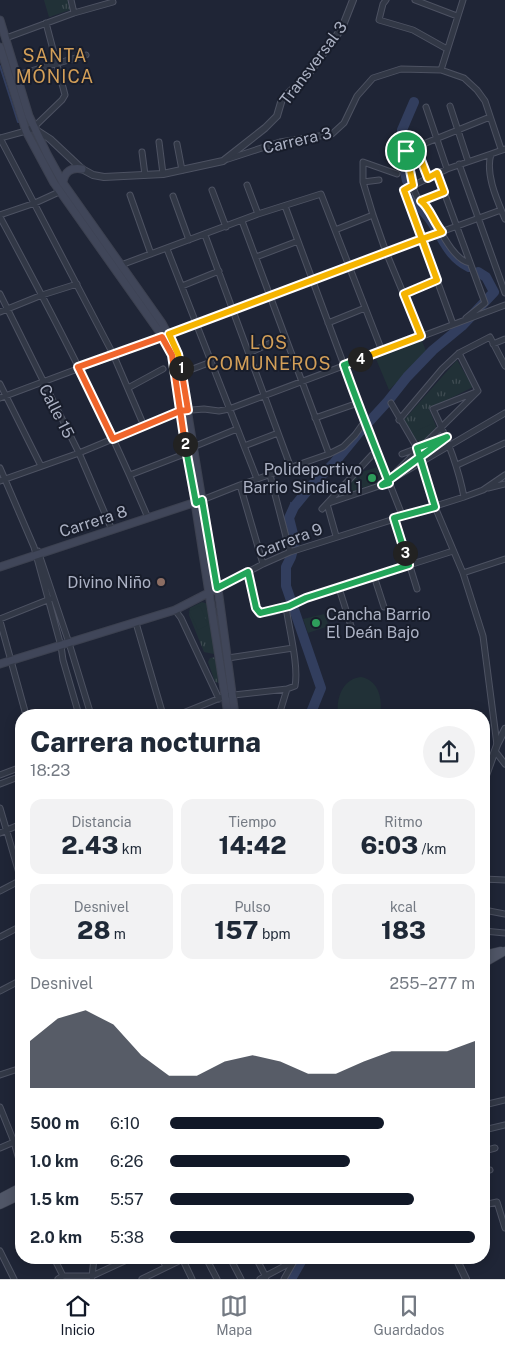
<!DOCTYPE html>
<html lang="es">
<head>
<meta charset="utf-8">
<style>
	body { margin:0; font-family:"Public Sans",sans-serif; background:#f2f2f3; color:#1f2937; height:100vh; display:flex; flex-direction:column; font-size:19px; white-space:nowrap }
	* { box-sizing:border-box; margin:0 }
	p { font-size:16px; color:#747a83 }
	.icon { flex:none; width:28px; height:28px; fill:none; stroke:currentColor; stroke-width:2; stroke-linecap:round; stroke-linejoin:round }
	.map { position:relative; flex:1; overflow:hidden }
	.side { position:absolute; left:15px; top:709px; width:475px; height:555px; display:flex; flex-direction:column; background:#fff; border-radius:20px; box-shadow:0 2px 12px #0003 }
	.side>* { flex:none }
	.pin { position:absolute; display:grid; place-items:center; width:42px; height:42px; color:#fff; margin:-21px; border:2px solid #fff; border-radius:50%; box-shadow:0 1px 5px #0007 }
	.km { position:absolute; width:25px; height:25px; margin:-12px; border-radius:50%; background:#222; color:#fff; font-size:14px; line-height:25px; text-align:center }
	.round { display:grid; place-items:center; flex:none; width:52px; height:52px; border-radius:26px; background:#f2f2f3 }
	.summary { display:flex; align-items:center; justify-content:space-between; height:85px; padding:0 15px }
	h1 { font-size:28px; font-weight:800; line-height:38px }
	.figures { display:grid; grid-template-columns:repeat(3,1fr); gap:8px; height:85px; padding:5px 15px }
	.figures div { display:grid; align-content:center; border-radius:12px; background:#f2f2f3; text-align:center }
	.figures b { font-size:25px; font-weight:800 }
	.figures small { font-size:14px; font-weight:400 }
	.figures p { font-size:14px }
	.chart { height:140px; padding:10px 15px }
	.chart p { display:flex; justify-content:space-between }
	.chart svg { width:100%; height:90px; margin-top:5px; fill:#111827; opacity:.7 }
	ul { padding:0 15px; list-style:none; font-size:16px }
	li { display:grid; grid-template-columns:80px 60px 1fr; align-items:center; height:38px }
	li i { height:12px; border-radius:6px; background:#111827 }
	.tab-bar { display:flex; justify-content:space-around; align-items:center; height:70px; border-top:1px solid #e0e1e3; background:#fff; font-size:14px; color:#747a83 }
	.tab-bar a { display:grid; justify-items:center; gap:2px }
	.tab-bar .on { color:#111827 }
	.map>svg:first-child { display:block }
</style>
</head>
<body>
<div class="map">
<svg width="505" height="1279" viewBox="0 0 505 1279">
	<defs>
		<pattern id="grass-tufts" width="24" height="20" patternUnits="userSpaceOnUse" patternTransform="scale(1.25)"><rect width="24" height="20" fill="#213137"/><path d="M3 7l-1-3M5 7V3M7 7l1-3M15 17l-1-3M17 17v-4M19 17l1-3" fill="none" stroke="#3f4c52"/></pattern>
	</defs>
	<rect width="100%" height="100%" fill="#1f2536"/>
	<path fill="url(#grass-tufts)" d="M44 0H70L73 9 49 17Z
		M457 360 473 387 429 409 440 436 416 446 403 421Z
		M356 476 361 490 336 498Z
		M202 602 208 604 216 653 214 654 204 652 189 615 190 608Z
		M216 657 220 683 215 682 208 662 210 658Z"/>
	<path fill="#213137" d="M422 341 427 353 389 390 376 359Z
		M432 424 438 437 416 446 409 434Z
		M381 466 386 482 363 489 358 473Z
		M200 606 208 625 198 630 189 611Z
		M324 614 329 626 308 633 303 619Z
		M361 677C379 680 383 700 380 715H338C336 699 342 679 361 677Z"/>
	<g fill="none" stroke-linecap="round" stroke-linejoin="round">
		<path stroke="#323e5e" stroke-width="2" d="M0 66 18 122H21
			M291 503 294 507"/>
		<path stroke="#323e5e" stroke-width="10" d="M407 181 401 155 402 130 414 102
			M414 199C419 206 424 212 429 218 443 237 447 256 469 267
			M310 715 321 688 286 586V567L291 557 295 542 289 518 294 507 312 485 334 463 357 435 388 401 407 377 433 350 462 326 494 292 486 277 478 272
			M291 1279 303 1258"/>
		<defs>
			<path id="minor" d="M71 0 74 13
				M386 0 383 4 379 20 413 30 447 49
				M415 0 457 16
				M6 38 74 13 113 2
				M441 70 463 0
				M17 75 86 55
				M450 106 468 161
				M426 107 447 169
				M33 128 62 100 65 95 46 23
				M412 137 428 178
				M0 138 113 354 144 426
				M0 138 26 131
				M159 142 163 174
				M177 144 182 170
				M505 149 491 154C485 174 497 200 505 219
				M142 152 145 175
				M228 159 280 142 332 134 344 123 357 96 373 78 401 69 441 70 464 78 477 90 485 101 501 149
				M459 164 505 293
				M437 173 485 303 466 318
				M397 174 363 162V182L373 215 386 252 421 336
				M363 182 379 180
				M247 185 258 214
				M212 190 226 227
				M130 195 151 254
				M173 196 189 240
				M421 201 444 192
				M285 206 358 403 402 515
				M0 215 35 203 59 192
				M0 217C53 315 105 415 148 518
				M242 221 329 454
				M335 230 373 215
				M205 235 291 468
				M167 249 257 479
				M256 257 298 241
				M470 263C451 260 436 220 425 205 423 202 419 201 417 197 410 184 409 165 406 151L490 117
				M121 265 258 214 321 194 382 351
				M182 286 219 271
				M0 294 79 453 112 530
				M404 294 437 280
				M0 312 42 295 77 284
				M328 323 365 308
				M453 324 404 190 447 169 491 154
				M169 334 312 279 501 210
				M493 344 505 339
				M249 353 284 337
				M182 373 211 362
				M0 384 41 466
				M128 388 163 369
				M0 398 163 337
				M391 403 417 448 435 507 463 573 483 636 497 745
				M315 418 358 403
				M399 420 442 369 459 353 490 337 505 366
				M244 446 278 433
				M193 447 237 429
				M402 454 447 437 382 485 505 413
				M457 465 505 443
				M0 468 34 547 61 646 63 660 79 715
				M397 471 478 391 459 353
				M130 475 187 453
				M270 475 290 552
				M0 481 79 453 180 411 204 409 219 411 229 409 505 305
				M240 485 263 564
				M488 488 505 484
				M464 497C458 465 447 438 433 409L476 392
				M202 500 240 485 329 454 343 447 355 435 365 421
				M329 503 385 484
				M327 504 336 536
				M322 509 372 455 378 454
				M395 518 417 589
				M38 551 69 643 91 715
				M248 572 256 608C258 611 258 613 262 613 271 615 298 603 306 598L453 551
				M463 573 505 559
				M374 576 384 607
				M217 588 263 564 290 552 464 497 483 490 505 475
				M339 588 351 626
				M175 610 181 618 219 699
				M0 619 50 599
				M0 621 26 715
				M136 623 163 715
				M228 658 293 648
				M178 715 225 696 287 689 295 686C299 666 289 629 286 607
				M279 715 287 689
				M495 751 505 764
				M0 775 21 767
				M0 784 21 776
				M0 808 21 880
				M0 833 21 824
				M484 879 505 880
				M0 891 21 880
				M484 898 487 879
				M484 910 505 914
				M484 931 505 933
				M0 937 21 926
				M0 991 21 980
				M0 1075 21 1068
				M484 1105 505 1100
				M0 1107 14 1142 21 1167
				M484 1130 505 1125
				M0 1148 21 1139
				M484 1151 495 1148
				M484 1172 490 1170
				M484 1205 497 1202 505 1228
				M0 1251 14 1279
				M54 1258 63 1276
				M162 1258 166 1267
				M182 1258 192 1279
				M206 1258 217 1279
				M230 1258 241 1279
				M256 1258 266 1277
				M281 1258 285 1266
				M92 1277 94 1258
				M58 1279 63 1276H92L131 1258
				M142 1279 185 1258
				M260 1279 294 1261
				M284 1279 296 1258"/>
			<path id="tertiary" d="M26 131 33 128 50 139 82 169 93 175 104 177 163 174 223 161 265 128 277 116 282 99 307 76 342 28 353 0
				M484 781 497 745 505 729
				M456 1258 466 1279"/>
			<path id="secondary" d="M0 20 29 116 47 154 63 183 162 323 178 354 202 500 219 596 235 715
				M0 47 26 131 54 183 163 337 172 355 228 715
				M63 183C64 172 71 167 82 169
				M0 567 199 501
				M0 664 175 610 212 591"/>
			<path id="primary" d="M484 955 501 951
				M484 963 505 951
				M0 1198 21 1187
				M0 1205 21 1195"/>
		</defs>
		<use href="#minor" stroke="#4d5262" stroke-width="7"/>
		<use href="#tertiary" stroke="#4d5262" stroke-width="8"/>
		<use href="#secondary" stroke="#3c4150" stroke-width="9"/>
		<use href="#primary" stroke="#3c4150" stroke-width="9"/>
		<use href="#minor" stroke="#323846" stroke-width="5"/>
		<use href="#tertiary" stroke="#323846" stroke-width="6"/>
		<use href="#secondary" stroke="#404659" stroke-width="7"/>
		<use href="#primary" stroke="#505667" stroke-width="8"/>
	</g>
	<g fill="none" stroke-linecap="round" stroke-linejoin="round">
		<defs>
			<path id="split-1" d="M181 368 178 354 169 334 422 239 404 190 413 185 406 151"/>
			<path id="split-2" d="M181 368 188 410 180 411 113 439 78 367 162 337 172 355 185 444"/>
			<path id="split-3" d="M185 444 196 503 202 500 217 588 248 572 256 608 260 613 289 606 306 598 409 565 405 553"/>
			<path id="split-4" d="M360 359 344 365C358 405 374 444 389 483L382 485 447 437 417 448 435 507 394 518 405 553"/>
			<path id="split-5" d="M360 359 421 336 404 294 437 280 422 239 442 232C434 223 430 208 421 201L444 192 437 173 428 178 416 147 406 151"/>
		</defs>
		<use href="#split-1" stroke="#fff" stroke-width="10"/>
		<use href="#split-2" stroke="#fff" stroke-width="10"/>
		<use href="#split-3" stroke="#fff" stroke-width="10"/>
		<use href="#split-4" stroke="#fff" stroke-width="10"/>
		<use href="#split-5" stroke="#fff" stroke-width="10"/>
		<use href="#split-1" stroke="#f5b400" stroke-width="6"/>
		<use href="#split-2" stroke="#f0652b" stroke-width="6"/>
		<use href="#split-3" stroke="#22a559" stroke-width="6"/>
		<use href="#split-4" stroke="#22a559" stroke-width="6"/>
		<use href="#split-5" stroke="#f5b400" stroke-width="6"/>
	</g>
	<g fill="#2e9e5b" stroke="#181d2b" stroke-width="2">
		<circle cx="372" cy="478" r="5"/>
		<circle cx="316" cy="623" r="5"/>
	</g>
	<circle fill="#8d6e63" stroke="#181d2b" stroke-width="2" cx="161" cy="582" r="5"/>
	<g text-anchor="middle" stroke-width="4" stroke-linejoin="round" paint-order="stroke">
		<g font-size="16" fill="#acb2c4" stroke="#181d2b">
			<text transform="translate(313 63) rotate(-53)" y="6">Transversal 3</text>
			<text transform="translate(297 140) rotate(-13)" y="6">Carrera 3</text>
			<text transform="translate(57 411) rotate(63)" y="6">Calle 15</text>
			<text transform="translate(93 521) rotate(-18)" y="6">Carrera 8</text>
			<text transform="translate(289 540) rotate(-21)" y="6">Carrera 9</text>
		</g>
		<g font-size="16" fill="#acb2c4" stroke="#181d2b" text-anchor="end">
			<text x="362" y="475">Polideportivo<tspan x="362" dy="18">Barrio Sindical 1</tspan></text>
			<text x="151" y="588">Divino Niño</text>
			<text x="326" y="620" text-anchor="start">Cancha Barrio<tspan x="326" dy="18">El Deán Bajo</tspan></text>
		</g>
		<g font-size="18" letter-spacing="1" fill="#d39f58" stroke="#181d2b">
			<text x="55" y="62">SANTA<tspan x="55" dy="21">MÓNICA</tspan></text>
			<text x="269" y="349">LOS<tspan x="269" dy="21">COMUNEROS</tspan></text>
		</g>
	</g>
</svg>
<div class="pin" style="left:406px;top:151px;background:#1e9e55"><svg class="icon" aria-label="arrive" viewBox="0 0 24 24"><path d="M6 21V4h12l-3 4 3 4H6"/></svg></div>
<b class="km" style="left:181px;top:368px">1</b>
<b class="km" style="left:185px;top:444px">2</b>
<b class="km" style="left:405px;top:553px">3</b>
<b class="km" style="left:360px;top:359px">4</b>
<section class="side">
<div class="summary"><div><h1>Carrera nocturna</h1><p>18:23</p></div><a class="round"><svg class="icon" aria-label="share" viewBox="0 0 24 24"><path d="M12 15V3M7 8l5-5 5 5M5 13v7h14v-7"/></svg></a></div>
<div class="figures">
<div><p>Distancia</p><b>2.43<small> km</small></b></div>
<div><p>Tiempo</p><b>14:42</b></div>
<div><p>Ritmo</p><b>6:03<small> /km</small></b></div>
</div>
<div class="figures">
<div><p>Desnivel</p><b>28<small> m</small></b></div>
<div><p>Pulso</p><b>157<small> bpm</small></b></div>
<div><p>kcal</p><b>183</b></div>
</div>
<div class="chart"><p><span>Desnivel</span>255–277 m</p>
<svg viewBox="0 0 160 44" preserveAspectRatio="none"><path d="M0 44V21L10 10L20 6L30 13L40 28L50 38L60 38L70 31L80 28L90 31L100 37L110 37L120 31L130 26L140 26L150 26L160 21V44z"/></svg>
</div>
<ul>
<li><b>500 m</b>6:10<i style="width:70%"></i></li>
<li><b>1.0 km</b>6:26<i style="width:59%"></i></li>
<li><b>1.5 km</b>5:57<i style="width:80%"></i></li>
<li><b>2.0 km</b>5:38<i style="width:100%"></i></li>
</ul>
</section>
</div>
<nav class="tab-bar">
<a class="on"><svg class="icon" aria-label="home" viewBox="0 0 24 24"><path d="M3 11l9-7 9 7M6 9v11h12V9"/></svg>Inicio</a>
<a><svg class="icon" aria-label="map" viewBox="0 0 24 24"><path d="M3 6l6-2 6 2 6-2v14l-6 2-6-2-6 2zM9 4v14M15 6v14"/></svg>Mapa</a>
<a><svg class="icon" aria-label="saved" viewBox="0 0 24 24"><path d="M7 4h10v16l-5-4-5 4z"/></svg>Guardados</a>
</nav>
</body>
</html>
